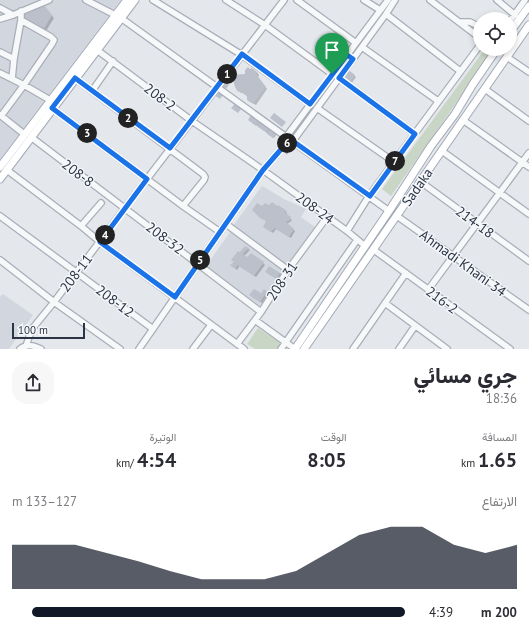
<!DOCTYPE html>
<html lang="ar">
<head>
<meta charset="utf-8">
<style>
	body { margin:0; font-family:"PT Sans",Vazirmatn,sans-serif; background:#f7f7f7; color:#2b2b33; direction:rtl; height:100vh; display:flex; flex-direction:column; font-size:15px; white-space:nowrap }
	* { box-sizing:border-box; margin:0 }
	p { font-size:13px; color:#7c7c81 }
	.icon { flex:none; width:22px; height:22px; fill:none; stroke:currentColor; stroke-width:2; stroke-linecap:round; stroke-linejoin:round }
	.map { position:relative; height:349px; overflow:hidden; direction:ltr }
	.drawer { display:flex; flex-direction:column; background:#fff; flex:1 }
	.drawer>* { flex:none }
	.buttons { position:absolute; left:473px; top:12px; display:grid; gap:8px }
	.buttons a { display:grid; place-items:center; width:44px; height:44px; border-radius:50%; background:#fff; box-shadow:0 2px 6px #0003; font-size:20px }
	.scale { position:absolute; left:12px; bottom:10px; width:73px; box-sizing:border-box; padding-left:4px; border:2px solid #2b3445; border-top:0; font-size:11px; line-height:14px; white-space:nowrap; color:#2b3445; -webkit-text-stroke:3px #f4f6f9; paint-order:stroke }
	.pin { position:absolute; display:grid; place-items:center; width:34px; height:34px; color:#fff; margin:-41px -17px; border-radius:50% 50% 50% 0; rotate:-45deg; box-shadow:0 0 4px #0007 }
	.pin .icon { rotate:45deg }
	.km { position:absolute; width:20px; height:20px; margin:-10px; border-radius:50%; background:#222; color:#fff; font-size:11px; line-height:20px; text-align:center }
	.round { display:grid; place-items:center; flex:none; width:42px; height:42px; border-radius:16px; background:#f7f7f7 }
	.summary { display:flex; align-items:center; justify-content:space-between; height:68px; padding:0 12px }
	h1 { font-size:22px; font-weight:800; line-height:30px }
	.metrics { display:grid; grid-template-columns:repeat(3,1fr); gap:6px; height:68px; padding:4px 12px }
	.metrics div { display:grid; align-content:center }
	.metrics b { font-size:20px; font-weight:800 }
	.metrics small { font-size:11px; font-weight:400 }
	.metrics p { font-size:11px }
	.chart { height:112px; padding:8px 12px }
	.chart p { display:flex; justify-content:space-between }
	.chart svg { width:100%; height:72px; margin-top:4px; fill:#111827; opacity:.7 }
	ul { padding:0 12px; list-style:none; font-size:13px }
	li { display:grid; grid-template-columns:64px 48px 1fr; align-items:center; height:30px }
	li i { height:10px; border-radius:5px; background:#111827 }
	.map>svg:first-child { display:block }
</style>
</head>
<body>
<div class="map">
<svg width="529" height="349" viewBox="0 0 529 349">
	<rect width="100%" height="100%" fill="#e4e7ec"/>
	<path fill="#d2d6de" d="M0 0H121L0 159Z
		M262 186 284 199 306 209 301 217 315 227 286 267 233 226Z
		M231 231 283 270V273L261 304 259 305 206 266Z
		M3 294 33 315 9 349H0V295L1 296Z"/>
	<path fill="#c9d6c5" d="M485 49 491 53 391 196 382 189Z
		M258 328 283 345 280 349H255L247 344Z"/>
	<path fill="#0003" d="M44 7 54 18 46 31 28 21Z
		M347 70 356 77 351 84 343 79Z
		M257 72 259 75 258 77 267 89 256 105 250 102 248 97 243 93H241L239 91Z
		M251 116 260 123 261 122 278 133 274 138 250 121Z
		M287 149 289 151 287 155 285 153Z
		M341 171 347 175 346 177 340 173Z
		M262 207 286 212 287 213 286 215 292 220 290 222 287 224 295 231 291 238 276 229 273 233 266 228 267 221Z
		M245 247 250 250 244 256 263 263 265 265 256 277 240 265 237 270 232 265Z
		M268 273H280L281 275 278 279Z
		M265 290 268 294 262 303 252 297 261 295Z"/>
	<path fill="#bbc0ca" d="M44 5 52 15 44 29 24 19V15Z
		M248 67 250 69 252 68 257 72 256 74 266 87 254 103 250 102 247 100V96L240 91 238 92 235 87 232 75 245 74V70Z
		M347 69 355 75 349 84 341 77Z
		M225 82 229 85 225 90 221 87Z
		M217 91 223 95 220 99 214 95Z
		M235 104 241 109 238 113 231 108Z
		M274 113 286 122 282 127 270 118Z
		M251 115 259 121 256 126 248 120Z
		M261 121 270 127 266 132 257 126Z
		M271 127 278 132 273 138 267 134Z
		M272 202 277 206 278 205 287 211 285 213 291 217 289 221 286 222 294 229 289 237 275 228 271 232 263 227 266 221 260 218 252 210 257 203 262 206 265 203 269 205Z
		M245 246 249 248 243 254 247 257 251 253 264 262 254 276 240 267 238 265 235 269 230 265 234 262 231 260 238 251 240 252Z
		M269 266 280 273 276 279 265 272Z
		M254 289 261 293 264 289 267 292 260 302 249 295Z"/>
	<g fill="none" stroke-linecap="round" stroke-linejoin="round">
		<defs>
			<path id="minor" d="M86 0 121 18 389 211
				M153 0 242 55 310 104
				M226 0 265 25 332 74
				M297 0 356 43
				M364 0 380 10
				M430 0 480 38
				M497 0 515 15
				M0 8 13 15
				M386 14 460 71
				M0 19 13 15 49 0
				M510 21 525 0
				M459 22H470L480 27
				M362 47 438 101
				M97 50 192 121 263 170 347 231 365 246
				M0 52 14 59
				M507 57 529 72
				M0 73 24 85 50 100
				M75 78 203 174 205 177 204 180 183 206
				M339 78 415 134
				M12 79 14 59 21 20V11
				M485 89 529 121
				M92 91 113 61
				M52 108 183 206 220 232
				M317 108 394 162
				M0 115 24 134
				M1 116 24 85 52 44 54 40 51 37 21 20
				M463 120 529 167
				M31 137 261 312
				M286 137 388 0
				M293 141 386 14 395 0
				M442 151 529 214
				M7 170 81 226 100 242 244 349
				M421 182 529 261
				M0 216 153 329
				M397 216 529 310
				M226 224 288 270
				M81 226 101 203
				M347 231 369 196 480 45
				M374 250 510 349
				M0 260 54 302 120 349
				M428 290 529 153
				M385 303 447 349
				M255 320 295 349
				M237 344 261 312 288 270 327 217
				M26 346 28 340 32 329 54 302 147 179 284 0
				M20 349C27 344 33 345 41 349
				M139 349 263 170 290 139
				M193 349 211 325
				M281 349 357 240
				M353 349 406 273
				M399 349 415 326"/>
			<path id="major" d="M510 32 529 6
				M0 167 127 0
				M0 179 135 0
				M295 349 389 211 431 146 455 114 473 84 497 49
				M304 349 529 25"/>
		</defs>
		<use href="#minor" stroke="#a9aeb7" stroke-width="8"/>
		<use href="#major" stroke="#a3abb8" stroke-width="9"/>
		<use href="#minor" stroke="#f7f8fa" stroke-width="5.5"/>
		<use href="#major" stroke="#fff" stroke-width="7"/>
	</g>
	<g fill="none" stroke-linecap="round" stroke-linejoin="round">
		<defs>
			<path id="route" d="M242 54 310 104 347 55 353 59 339 78 415 134 370 196 290 139 263 170 175 297 100 242 147 179 52 108 75 78 170 148Z"/>
		</defs>
		<use href="#route" stroke="#fff" stroke-width="8"/>
		<use href="#route" stroke="#1a73e8" stroke-width="5"/>
	</g>
	<g text-anchor="middle" stroke-width="3" stroke-linejoin="round" paint-order="stroke">
		<g font-size="14" fill="#2b3445" stroke="#f4f6f9">
			<text transform="translate(160 97) rotate(37)" y="5">208-2</text>
			<text transform="translate(78 173) rotate(37)" y="5">208-8</text>
			<text transform="translate(417 187) rotate(-55)" y="5">Sadaka</text>
			<text transform="translate(315 208) rotate(36)" y="5">208-24</text>
			<text transform="translate(475 222) rotate(36)" y="5">214-18</text>
			<text transform="translate(165 238) rotate(37)" y="5">208-32</text>
			<text transform="translate(463 263) rotate(36)" y="5">Ahmadi Khani 34</text>
			<text transform="translate(76 273) rotate(-53)" y="5">208-11</text>
			<text transform="translate(282 281) rotate(-56)" y="5">208-31</text>
			<text transform="translate(442 300) rotate(36)" y="5">216-2</text>
			<text transform="translate(115 301) rotate(37)" y="5">208-12</text>
		</g>
	</g>
</svg>
<div class="buttons">
<a><svg class="icon" aria-label="locate" viewBox="0 0 24 24"><circle cx="12" cy="12" r="6"/><path d="M12 2v4M12 18v4M2 12h4M18 12h4"/></svg></a>
</div>
<div class="scale">100 m</div>
<div class="pin" style="left:332px;top:74px;background:#1e9e55"><svg class="icon" aria-label="arrive" viewBox="0 0 24 24"><path d="M6 21V4h12l-3 4 3 4H6"/></svg></div>
<b class="km" style="left:227px;top:74px">1</b>
<b class="km" style="left:128px;top:118px">2</b>
<b class="km" style="left:87px;top:133px">3</b>
<b class="km" style="left:105px;top:235px">4</b>
<b class="km" style="left:200px;top:260px">5</b>
<b class="km" style="left:287px;top:143px">6</b>
<b class="km" style="left:395px;top:161px">7</b>
</div>
<section class="drawer">
<div class="summary"><div><h1>جري مسائي</h1><p>18:36</p></div><a class="round"><svg class="icon" aria-label="share" viewBox="0 0 24 24"><path d="M12 15V3M7 8l5-5 5 5M5 13v7h14v-7"/></svg></a></div>
<div class="metrics">
<div><p>المسافة</p><b>1.65<small> km</small></b></div>
<div><p>الوقت</p><b>8:05</b></div>
<div><p>الوتيرة</p><b>4:54<small> /km</small></b></div>
</div>
<div class="chart"><p><span>الارتفاع</span>127–133 m</p>
<svg viewBox="0 0 160 44" preserveAspectRatio="none"><path d="M0 44V17L10 17L20 17L30 22L40 27L50 33L60 38L70 38L80 38L90 33L100 22L110 11L120 6L130 6L140 17L150 22L160 17V44z"/></svg>
</div>
<ul>
<li><b>200 m</b>4:39<i style="width:95%"></i></li>
</ul>
</section>
</body>
</html>
